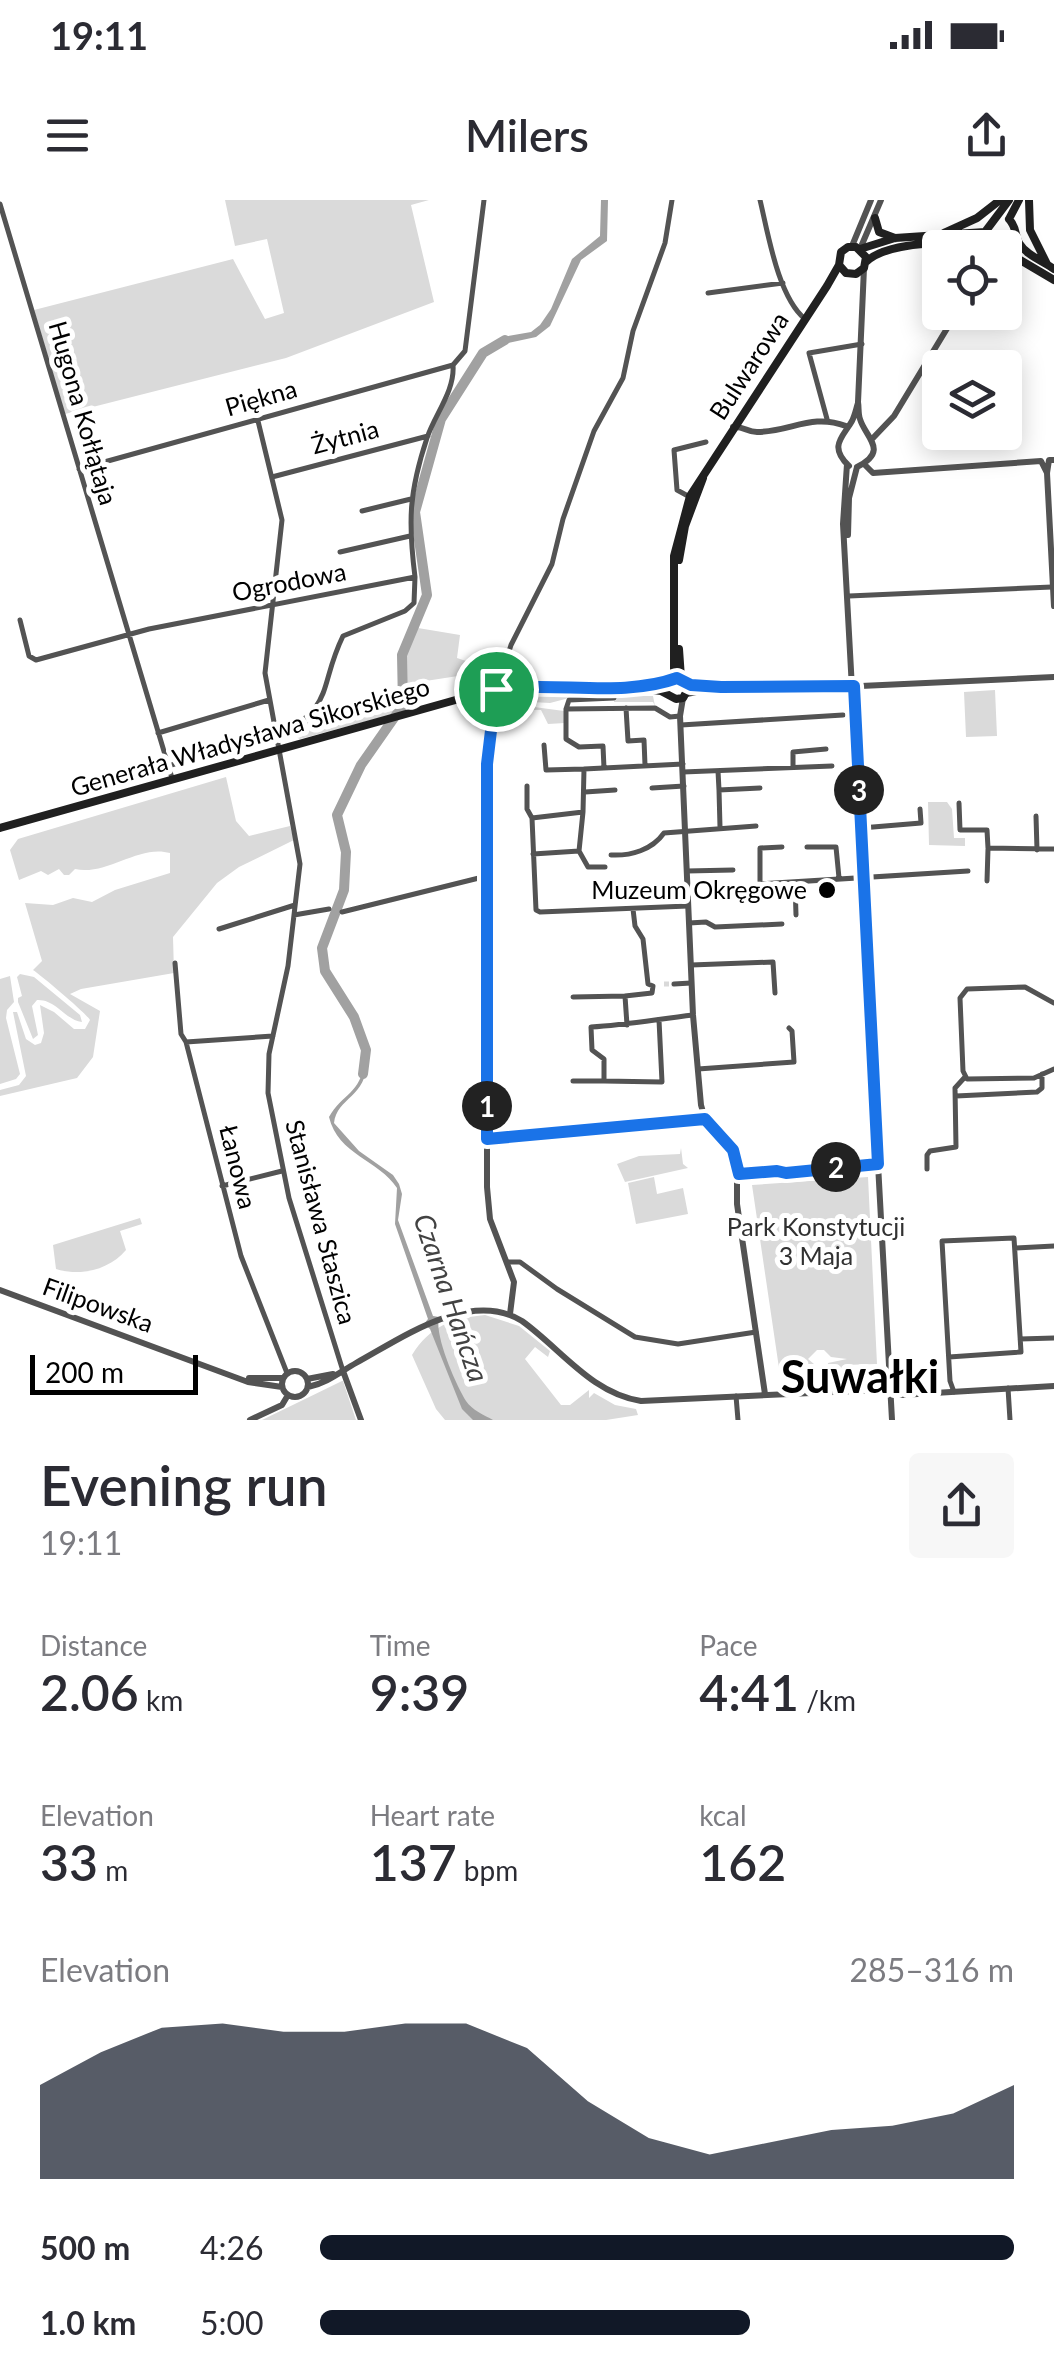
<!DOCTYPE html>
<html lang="en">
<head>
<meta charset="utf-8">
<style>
	body { margin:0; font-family:Lato,sans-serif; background:#f7f7f7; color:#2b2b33; height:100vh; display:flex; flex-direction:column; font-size:38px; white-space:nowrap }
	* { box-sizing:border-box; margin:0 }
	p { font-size:32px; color:#7c7c81 }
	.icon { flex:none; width:55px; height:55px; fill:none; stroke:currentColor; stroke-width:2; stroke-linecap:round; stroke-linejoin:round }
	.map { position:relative; height:1220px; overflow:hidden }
	.panel { display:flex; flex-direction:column; background:#fff; flex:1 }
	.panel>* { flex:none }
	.tools { position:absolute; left:922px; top:30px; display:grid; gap:20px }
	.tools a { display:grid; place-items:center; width:100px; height:100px; border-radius:10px; background:#fff; box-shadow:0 5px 25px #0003; font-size:50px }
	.scale { position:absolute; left:30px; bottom:25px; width:168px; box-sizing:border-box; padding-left:10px; border:5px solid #000; border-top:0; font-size:28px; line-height:35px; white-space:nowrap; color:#000; -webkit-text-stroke:8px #fff; paint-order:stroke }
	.pin { position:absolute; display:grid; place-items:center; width:85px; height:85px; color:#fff; margin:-42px; border:5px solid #fff; border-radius:50%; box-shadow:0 2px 10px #0007 }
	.km { position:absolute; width:50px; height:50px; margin:-25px; border-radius:50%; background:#222; color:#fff; font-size:28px; line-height:50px; text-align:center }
	.round { display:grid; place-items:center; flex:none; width:105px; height:105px; border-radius:10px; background:#f7f7f7 }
	.summary { display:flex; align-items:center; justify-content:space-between; height:170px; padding:0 40px }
	h1 { font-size:55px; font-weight:600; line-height:75px }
	.metrics { display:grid; grid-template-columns:repeat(3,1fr); gap:15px; height:170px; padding:10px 40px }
	.metrics div { display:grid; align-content:center }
	.metrics b { font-size:50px; font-weight:600 }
	.metrics small { font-size:28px; font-weight:400 }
	.metrics p { font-size:28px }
	.chart { height:280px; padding:20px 40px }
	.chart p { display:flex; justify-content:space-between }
	.chart svg { width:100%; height:180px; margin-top:10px; fill:#111827; opacity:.7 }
	ul { padding:0 40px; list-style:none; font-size:32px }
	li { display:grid; grid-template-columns:160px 120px 1fr; align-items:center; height:75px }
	li i { height:25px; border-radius:12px; background:#111827 }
	.status { display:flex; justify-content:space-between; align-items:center; height:70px; padding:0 50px; background:#fff; direction:ltr }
	.status svg { height:28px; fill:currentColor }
	header { display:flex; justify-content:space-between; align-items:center; height:130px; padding:0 40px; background:#fff; font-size:45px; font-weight:600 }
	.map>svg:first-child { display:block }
</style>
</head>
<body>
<div class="status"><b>19:11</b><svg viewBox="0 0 49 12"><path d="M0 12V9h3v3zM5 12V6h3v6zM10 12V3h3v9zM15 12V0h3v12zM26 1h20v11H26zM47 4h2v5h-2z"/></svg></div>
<header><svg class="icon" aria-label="menu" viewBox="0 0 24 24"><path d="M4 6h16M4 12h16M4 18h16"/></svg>Milers<svg class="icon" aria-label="share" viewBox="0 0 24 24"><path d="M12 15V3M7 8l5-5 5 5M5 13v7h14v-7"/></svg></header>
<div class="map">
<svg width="1054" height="1220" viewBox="0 0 1054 1220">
	<rect width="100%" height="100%" fill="#fff"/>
	<path fill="#dadada" d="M225 0H429L411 5 434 102 286 158 65 214 34 110 233 59 265 119 284 113 267 39 235 46Z
		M418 428 460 435 457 458 466 461H500L497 470 406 484 404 458Z
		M995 490 997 536 966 537 964 492Z
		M399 496 397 510 390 515 300 539 295 537 301 535 296 530 316 516 322 517 325 510 337 513Z
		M536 496H653L655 506 653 502H614L615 497 569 498 550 503 532 502 534 507 564 511 565 523 548 524 541 510 498 509 509 498Z
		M226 577 236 621 249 636 290 626 294 640 239 667 217 683 173 737 174 773 81 789 70 794 100 811 93 857 77 878 0 896V890L19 885 26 876 13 812H17L26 839 35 845 41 843 44 833 40 805 54 812 74 829H85L90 820C87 814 42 776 33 770L42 761 25 703 53 705 73 698 92 702 115 690 170 673V653C139 644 107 676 75 669L69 675H64L59 669 48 675 41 671 19 680 10 650 18 639Z
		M928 602H947L952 609 954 638H965V646L929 645Z
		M20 774 34 777 80 815 82 822C65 820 56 799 37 800L32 806 38 835 33 839 18 802V798L22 796 17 777Z
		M10 776 14 802 7 810 6 818 20 874 16 879 0 884V779Z
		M681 948 683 964 688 968 625 982 617 964 639 956 680 954Z
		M654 977 657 994 683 988 688 1014 636 1024 628 983Z
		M868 977 877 1164 844 1165 839 1181 826 1182 828 1163 847 1159 831 1157 824 1150H817L808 1159 814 1164 818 1182 805 1183 798 1167 779 1168 752 985Z
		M140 1018 142 1024 120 1031 126 1050C110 1069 82 1077 56 1069L53 1045Z
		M485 1115 519 1126 550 1151 548 1157 535 1147 525 1159 561 1205H570L589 1190V1198L594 1193 615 1205 636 1209 638 1215 606 1220H445L436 1209 412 1155C430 1126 452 1118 485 1115Z
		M343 1181 356 1220H262L342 1181Z"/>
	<path fill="#a1a1a1" d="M601 0H608L607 41 581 60 550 126 536 137 494 146 493 143 503 137 531 132 540 125 551 109 572 59 600 36Z
		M367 860C367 898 337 897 334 923L359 951 393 975 399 984 402 994 398 1020 433 1116 439 1117C434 1135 456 1185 466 1201 472 1210 484 1215 493 1220H473L462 1209 430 1129 424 1124 428 1119 395 1024 397 988C379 960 338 955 329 917 342 894 361 893 364 863Z"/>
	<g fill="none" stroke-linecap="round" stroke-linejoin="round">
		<path stroke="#a1a1a1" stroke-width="10" d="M363 874 366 850 354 817 325 771 322 748 344 690 346 652 337 615 361 565 403 505 402 455 427 395 415 312 441 219 483 153 505 140"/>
		<path stroke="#d9d9d9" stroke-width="5" stroke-dasharray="5 2.5" stroke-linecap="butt" d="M664 784H674"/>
		<path stroke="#535353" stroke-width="5" d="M760 0C768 33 778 97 805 119
			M0 4 172 578
			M708 93 783 83
			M827 219 809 153 862 144
			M258 221 282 320 265 473 300 664 288 766 269 854 268 893 289 998 343 1171
			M79 269 453 165
			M272 277 428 236
			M688 296 677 290 674 250 706 242
			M362 311 411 299
			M340 352 410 336
			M849 396 1052 387
			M20 420 29 456 36 460 149 429 415 377C408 321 409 292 427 238 435 214 455 191 453 165L465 151 484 0
			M497 489 511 445 552 364 563 319 594 231 623 178 633 131 665 43 672 0
			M626 508 628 541 644 540 645 565
			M566 509 569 500 614 498
			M681 525 843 515
			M158 533 269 500
			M275 536C336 508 318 487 343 436L405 411 414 403 415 377
			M544 545 546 570 584 569
			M683 564 584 569 583 612 532 618 536 710 540 712 688 706
			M793 566V552L826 549
			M604 568 603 546 579 547 566 539V509L655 508 670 517 680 516
			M718 571 719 590
			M683 572 832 566
			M120 580 216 552
			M527 586V609L532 618
			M652 588 684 586
			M585 592 615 590
			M959 603 960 630H987L988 648 1054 649
			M583 612 579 651 588 667H605
			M1036 616 1037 650
			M720 627 719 590 760 588
			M861 628 921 623 920 609
			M782 647 760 648V684L968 671
			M807 647H836L839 678
			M533 654 579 651
			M611 655C631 656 652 650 664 633L756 626
			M687 671 733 670
			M987 681 988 649
			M795 683 796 715
			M342 712 487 676
			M294 715 329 709
			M689 723 706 722 715 727 782 724
			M219 729 295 705
			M175 763 181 834 186 842 241 1056 287 1173
			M691 765 773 762 775 793
			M674 784 691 783
			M573 797 625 796
			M1054 803 1025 787 967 789 960 798 963 871 967 879 1034 878 1054 869
			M659 820 662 882 604 881V859L592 850 591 827C626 825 658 819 693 815
			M627 825 625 796 652 793 653 786 648 784 643 739 635 726 633 709
			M186 842 273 836
			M698 869 794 862 792 831 789 828
			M573 881H604
			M956 896 1037 892 1042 888V874
			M487 939 705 919
			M927 969V955L930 951 956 947 955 888 965 877
			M222 986 282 971
			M1015 1048 1054 1046
			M507 1062H520L557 1089 635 1137 678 1144 756 1132
			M1020 1139 1054 1138
			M949 1157 1021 1152 1014 1038 942 1041 950 1181 954 1192
			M1008 1188 1010 1220
			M736 1196 738 1220"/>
		<path stroke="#535353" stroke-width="6" d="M852 46 871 0
			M860 49 881 0
			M733 227C744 226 747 232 757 232 791 232 811 213 846 226
			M873 238 894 216 957 112
			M1054 260H1049L1047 273 1054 406
			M847 264 843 324 892 1220
			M864 264 873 273 1041 261 1047 273
			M849 266C828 246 843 237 852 221 855 215 856 209 858 203
			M857 267C890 251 865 237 860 219 858 214 859 208 858 202L864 68
			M848 335 849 298 857 267
			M687 483 721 487H839L1054 477
			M497 489 487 564V987L490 1019 514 1082 510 1114
			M687 494 710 489
			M683 498 680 516 693 815 701 905 705 919 728 943 737 961V1004L765 1194
			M777 971 786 973 879 964
			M739 973 825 965 832 967
			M0 1090 248 1182 282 1187
			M282 1184a13 13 0 1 1 26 0a13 13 0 1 1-26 0Z
			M343 1171 361 1220
			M249 1178H282
			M307 1179 333 1174
			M308 1187C327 1183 340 1172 356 1163 402 1138 470 1089 522 1121 561 1149 591 1193 641 1201L877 1190 901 1195 1054 1186
			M250 1220 282 1205 288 1195"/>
		<path stroke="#202020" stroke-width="8" d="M1029 0 1030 30 1047 64
			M875 18 879 32 895 38
			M1009 19C1017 28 1014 33 1019 43 1026 55 1043 61 1054 69
			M1009 19 1019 0
			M985 32 1009 0
			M944 33 977 18 1000 0
			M860 49 895 38 985 32
			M1005 51 1054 80
			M866 62C888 40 961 41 991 45
			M679 360 685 326 703 278
			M679 449 681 478
			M674 478V356L690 296 827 86 839 65 841 52 848 47H856L866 57 864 68 856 74 846 73 839 65
			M0 628 484 492 526 487 655 485 677 478 685 481 688 489 683 498 676 499 661 491 631 487"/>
	</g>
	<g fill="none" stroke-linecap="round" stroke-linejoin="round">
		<defs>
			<path id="route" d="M677 478 691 485 721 487 854 486 878 964 786 973 777 971 739 974 733 950 705 919 487 939V564L496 489C556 481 622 498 677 478Z"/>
		</defs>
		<use href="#route" stroke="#fff" stroke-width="20"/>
		<use href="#route" stroke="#1a73e8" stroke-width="12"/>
	</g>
	<circle fill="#000" stroke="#fff" stroke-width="4" cx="827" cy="690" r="10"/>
	<g text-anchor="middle" stroke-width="10" stroke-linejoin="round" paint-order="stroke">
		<g font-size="25" fill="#000" stroke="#fff">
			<text transform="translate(749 166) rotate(-57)" y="9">Bulwarowa</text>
			<text transform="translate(261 198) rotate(-16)" y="9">Piękna</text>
			<text transform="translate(83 213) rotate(74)" y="9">Hugona Kołłątaja</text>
			<text transform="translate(345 237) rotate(-15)" y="9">Żytnia</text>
			<text transform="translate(289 382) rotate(-11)" y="9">Ogrodowa</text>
			<text transform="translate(250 537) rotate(-16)" y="9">Generała Władysława Sikorskiego</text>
			<text transform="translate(238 967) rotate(76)" y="9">Łanowa</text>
			<text transform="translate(321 1022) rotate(75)" y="9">Stanisława Staszica</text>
			<text transform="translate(98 1105) rotate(20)" y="9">Filipowska</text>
		</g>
		<g font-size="25" fill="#000" stroke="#fff" text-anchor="end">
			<text x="807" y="699">Muzeum Okręgowe</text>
		</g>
		<g font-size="25" fill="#313131" stroke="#fff">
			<text x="816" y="1036">Park Konstytucji<tspan x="816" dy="29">3 Maja</tspan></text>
		</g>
		<g font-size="28" font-style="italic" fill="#424242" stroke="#fff">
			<text transform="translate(451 1098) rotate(71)" y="10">Czarna Hańcza</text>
		</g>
		<g font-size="45" font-weight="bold" fill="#000" stroke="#fff">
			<text x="860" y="1193">Suwałki</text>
		</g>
	</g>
</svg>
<div class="tools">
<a><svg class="icon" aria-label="locate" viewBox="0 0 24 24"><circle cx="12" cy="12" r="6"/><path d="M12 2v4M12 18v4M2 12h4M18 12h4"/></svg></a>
<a><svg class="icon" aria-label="layers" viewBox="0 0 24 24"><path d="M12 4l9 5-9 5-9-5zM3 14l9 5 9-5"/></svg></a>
</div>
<div class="scale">200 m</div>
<div class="pin" style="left:496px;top:489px;background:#1e9e55"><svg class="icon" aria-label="arrive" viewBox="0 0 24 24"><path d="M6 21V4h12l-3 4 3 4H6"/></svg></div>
<b class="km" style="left:487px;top:906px">1</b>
<b class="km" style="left:836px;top:967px">2</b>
<b class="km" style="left:859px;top:590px">3</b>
</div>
<section class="panel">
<div class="summary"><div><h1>Evening run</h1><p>19:11</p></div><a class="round"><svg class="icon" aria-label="share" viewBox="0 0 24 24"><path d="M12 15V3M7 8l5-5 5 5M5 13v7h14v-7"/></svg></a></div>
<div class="metrics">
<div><p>Distance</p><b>2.06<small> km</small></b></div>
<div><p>Time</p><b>9:39</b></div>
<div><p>Pace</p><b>4:41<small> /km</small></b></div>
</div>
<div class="metrics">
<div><p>Elevation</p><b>33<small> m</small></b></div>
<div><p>Heart rate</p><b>137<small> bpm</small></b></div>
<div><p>kcal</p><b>162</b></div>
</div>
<div class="chart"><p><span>Elevation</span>285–316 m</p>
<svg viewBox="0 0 160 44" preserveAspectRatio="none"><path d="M0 44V21L10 13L20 7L30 6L40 8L50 8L60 6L70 6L80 12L90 25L100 34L110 38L120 35L130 32L140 31L150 28L160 21V44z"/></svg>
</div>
<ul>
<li><b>500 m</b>4:26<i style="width:100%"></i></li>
<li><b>1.0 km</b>5:00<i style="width:62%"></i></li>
</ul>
</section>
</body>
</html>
